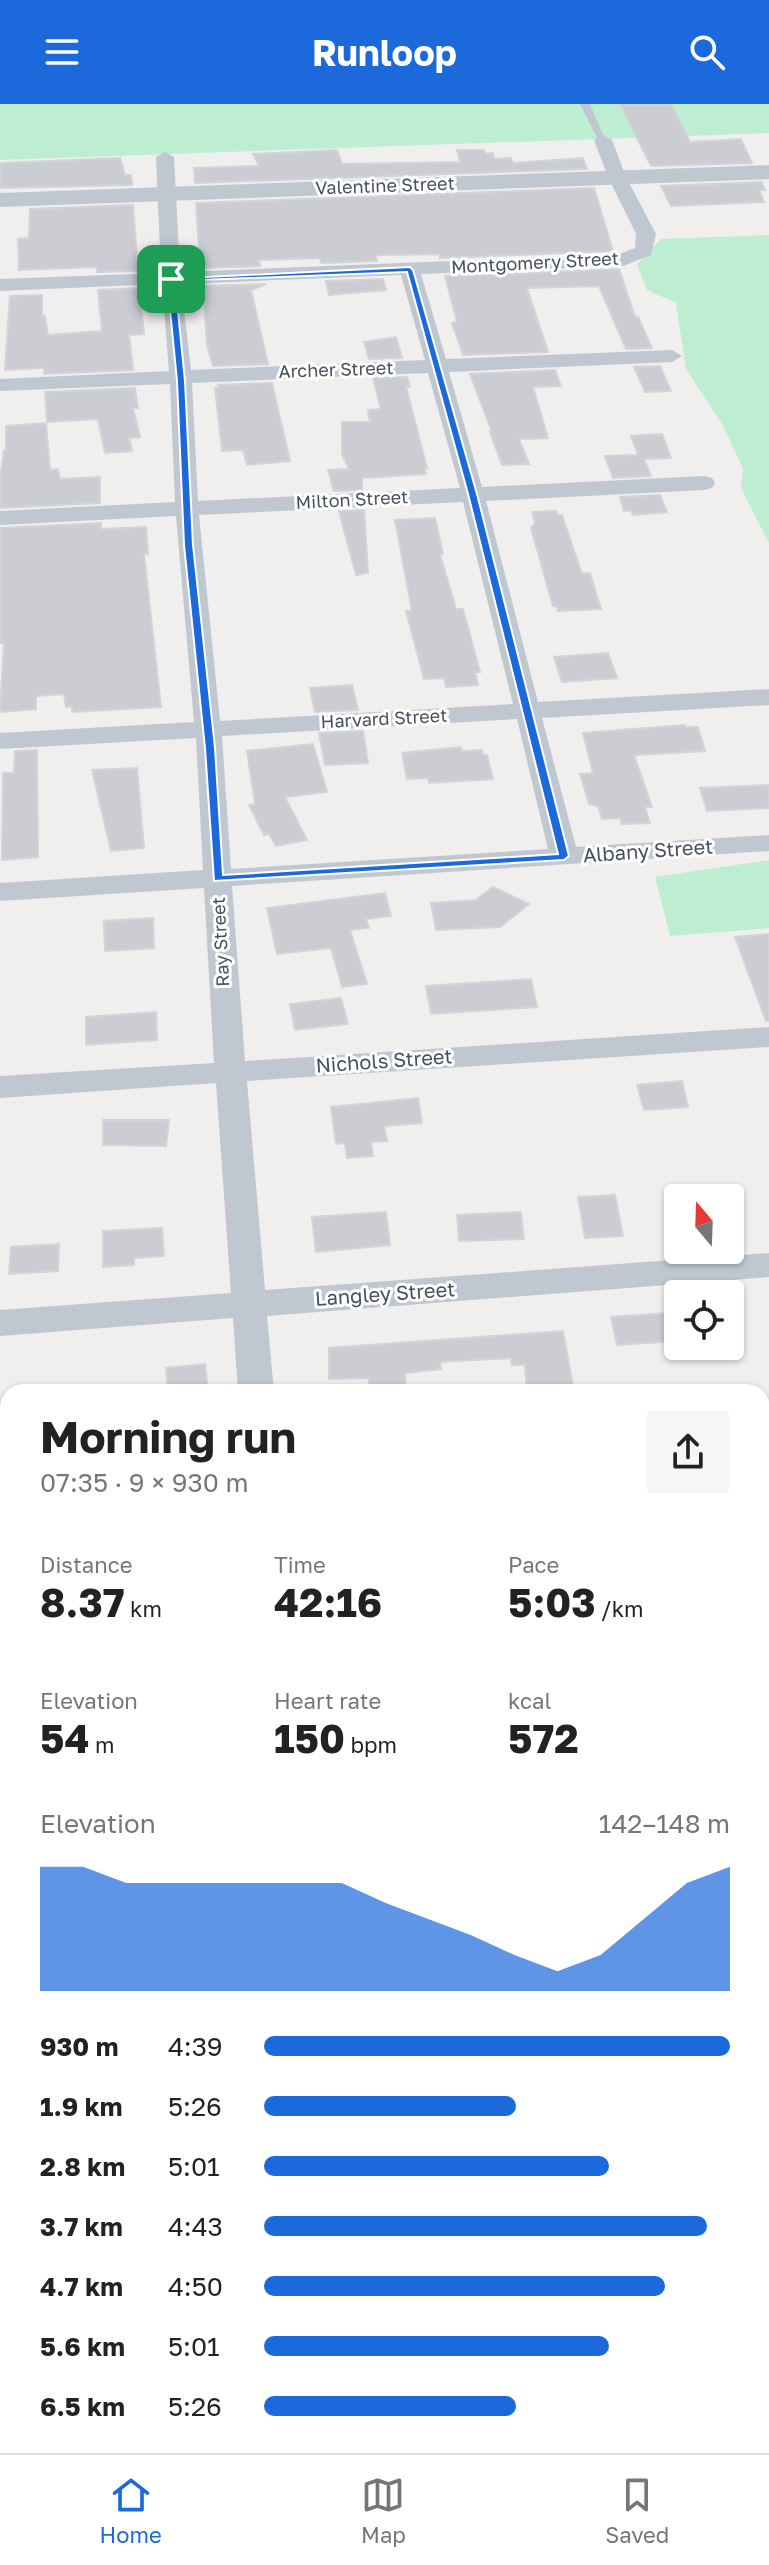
<!DOCTYPE html>
<html lang="en">
<head>
<meta charset="utf-8">
<style>
	body { margin:0; font-family:"Golos Text",sans-serif; background:#f6f6f6; color:#222; height:100vh; display:flex; flex-direction:column; font-size:30px; white-space:nowrap }
	* { box-sizing:border-box; margin:0 }
	p { font-size:26px; color:#767676 }
	.icon { flex:none; width:44px; height:44px; fill:none; stroke:currentColor; stroke-width:2; stroke-linecap:round; stroke-linejoin:round }
	.map { position:relative; flex:1; overflow:hidden }
	.panel { position:absolute; left:0px; top:1280px; width:770px; height:1070px; display:flex; flex-direction:column; background:#fff; border-radius:24px 24px 0 0; box-shadow:0 2px 6px #0004 }
	.panel>* { flex:none }
	.needle { width:52px; rotate:341deg }
	.controls { position:absolute; left:664px; top:1080px; display:grid; gap:16px }
	.controls a { display:grid; place-items:center; width:80px; height:80px; border-radius:8px; background:#fff; box-shadow:0 2px 6px #0004; font-size:40px }
	.pin { position:absolute; display:grid; place-items:center; width:68px; height:68px; color:#fff; margin:-34px; border-radius:16px; box-shadow:0 4px 12px #0006 }
	.round { display:grid; place-items:center; flex:none; width:84px; height:84px; border-radius:8px; background:#f6f6f6 }
	.overview { display:flex; align-items:center; justify-content:space-between; height:136px; padding:0 40px }
	h1 { font-size:44px; font-weight:700; line-height:60px }
	.stats { display:grid; grid-template-columns:repeat(3,1fr); gap:12px; height:136px; padding:8px 40px }
	.stats div { display:grid; align-content:center }
	.stats b { font-size:40px; font-weight:700 }
	.stats small { font-size:22px; font-weight:400 }
	.stats p { font-size:22px }
	.chart { height:224px; padding:16px 40px }
	.chart p { display:flex; justify-content:space-between }
	.chart svg { width:100%; height:144px; margin-top:8px; fill:#1c69dc; opacity:.7 }
	ul { padding:0 40px; list-style:none; font-size:26px }
	li { display:grid; grid-template-columns:128px 96px 1fr; align-items:center; height:60px }
	li i { height:20px; border-radius:10px; background:#1c69dc }
	header { display:flex; justify-content:space-between; align-items:center; height:104px; padding:0 40px; background:#1c69dc; color:#fff; font-size:36px; font-weight:700 }
	.tab-bar { display:flex; justify-content:space-around; align-items:center; height:112px; border-top:2px solid #e0e0e0; background:#fff; font-size:22px; color:#767676 }
	.tab-bar a { display:grid; justify-items:center; gap:4px }
	.tab-bar .on { color:#1c69dc }
	.map>svg:first-child { display:block }
</style>
</head>
<body>
<header><svg class="icon" aria-label="menu" viewBox="0 0 24 24"><path d="M4 6h16M4 12h16M4 18h16"/></svg>Runloop<svg class="icon" aria-label="search" viewBox="0 0 24 24"><circle cx="10" cy="10" r="6"/><path d="M15 15l6 6"/></svg></header>
<div class="map">
<svg width="769" height="2349" viewBox="0 0 769 2349">
	<rect width="100%" height="100%" fill="#f1eeee"/>
	<path fill="#e2dfe0" d="M762 1302H769V1834H762Z"/>
	<path fill="#bdeed2" d="M0 0H769V29L0 56Z
		M769 131V439L741 384 743 364 722 320 686 265 676 199 647 186 637 160 661 135Z
		M769 756V824L670 832 655 773Z"/>
	<path fill="#cbcdd3" stroke="#d2d4da" stroke-width="2" d="M620 0H671L690 38 741 35 752 59 651 62Z
		M337 46 342 60 460 58 457 46H484L486 50 493 49 494 55 511 54 513 59 583 54 587 65 195 79 194 64 259 62 253 50Z
		M120 54 125 71H131L132 81 0 84V59Z
		M761 78 765 86H759L764 98 671 102 661 82Z
		M594 84 613 147 440 154 439 150 375 151 377 157 321 159 320 154 259 156 260 162 203 164 200 161 196 99Z
		M133 101 138 167 97 168V163L19 166 18 135 29 134 30 105Z
		M619 165 635 213H638L652 244 626 245 599 182 527 184 548 248 463 251 452 219 457 218 445 172Z
		M383 175 386 186 329 191 326 177Z
		M266 180 251 186 268 260 213 262 207 241 203 182Z
		M139 184 144 230 129 231 133 266 44 270V264L5 266 10 192 42 191V212H45L48 231 102 227 98 186Z
		M396 233 402 254 369 255 364 238Z
		M660 262 671 287 645 288 634 263Z
		M555 266 561 282 533 283 548 334 519 335 529 360 502 361 490 328H492L470 270Z
		M407 273 410 283H406L427 364H424L426 370 362 374V386L334 387 328 366 349 365 342 350V318H370L368 306 381 305 373 274Z
		M272 279 290 357 247 361 243 346 222 347 215 284H219L218 281Z
		M135 284 138 304H133L140 333 129 334 132 347 105 349 98 315 47 318 45 288Z
		M46 319 50 366 58 365 60 375 100 373V399L0 404V376L4 346H6V322Z
		M662 330 671 354 644 355 651 372 613 374 605 352 638 351 631 332Z
		M660 391 667 408 633 411 631 406 624 407 620 393Z
		M364 406 368 469 356 471 339 407Z
		M556 407 557 411H562L582 470 590 469 601 505 558 507 557 502H553L531 424 535 419 532 408Z
		M435 414 443 450H440L456 505H463L480 568H475L478 581 446 583 444 574 424 575 406 507H412L395 416Z
		M101 419V425L146 423 148 450H144L161 603 72 608V602L66 603 64 590 36 592V605L0 608 4 539H0V424Z
		M608 549 617 574 562 578 554 553Z
		M352 581 358 606 315 608 310 584Z
		M685 621 686 623H698L705 647 634 651 652 703H645L650 719 622 720 620 714 602 715 598 702 589 700 580 670 593 669 583 629Z
		M363 627 368 659 325 661 319 629Z
		M313 640 327 688 285 693 307 736 276 742 269 730 264 731 249 701 255 700 247 647Z
		M461 643 462 647 482 646 483 651H487L493 675 429 679 428 674 407 675 402 649Z
		M37 646 38 753 2 756 3 669H14L15 647Z
		M137 664 144 744 111 747 92 666Z
		M769 681V704L707 707 700 684Z
		M493 783 529 800 500 823 436 826 431 799 476 796Z
		M385 789 391 812 366 815 369 824 350 826 367 880 342 883 331 844 277 850 267 804Z
		M153 814 154 844 105 847 104 817Z
		M769 830V917H766L735 833Z
		M531 875 537 903 431 910 426 882Z
		M341 894 348 920 295 926 290 900Z
		M156 908 157 936 86 941V913Z
		M682 977 688 1003 644 1006 637 981Z
		M418 994 422 1019 384 1022 387 1037 371 1038 373 1052 347 1054 345 1039 336 1040 331 1003Z
		M103 1016H169L166 1042 103 1041Z
		M615 1091 623 1132 585 1134 578 1093Z
		M386 1108 390 1141 316 1148 312 1113Z
		M521 1108 524 1135 459 1137 457 1111Z
		M162 1124 164 1152 134 1154V1161L103 1163V1127Z
		M59 1140 58 1167 9 1170 11 1143Z
		M668 1209 674 1237 617 1241 611 1213Z
		M563 1227 574 1288H527L525 1261H512L511 1254 440 1258 441 1265 405 1269 406 1288H369V1274L329 1275V1244Z
		M205 1260 208 1288H168L166 1264Z"/>
	<g fill="none" stroke-linecap="round" stroke-linejoin="round">
		<path fill="#bfc8d0" fill-rule="evenodd" d="M580 0H590L606 38 598 36Z
			M769 1338V1354L762 1355V1339Z
			M762 1413H769V1429H762Z"/>
		<path fill="#bfc8d0" fill-rule="evenodd" d="M603 31 612 36 626 73 656 130 651 151 623 162 421 170 446 255 672 246 682 252 672 258 449 268 482 383 704 372 712 374 715 379 712 384 704 386 486 397 538 598 769 585V601L542 614 576 743 769 731V747L232 782 245 957 769 923V943L247 977 265 1186 769 1149V1173L267 1212 274 1288H238L233 1214 0 1232V1206L231 1189 216 979 0 994V972L214 959 204 784 0 797V779L203 766 196 634 0 645V629L194 618 176 412 0 421V407L175 398 170 280 0 287V275L169 267 162 180 0 187V175L161 169 156 53 165 48 174 53 180 168 620 150 635 144 636 130 608 73 594 36ZM401 171 425 256 191 266 181 180ZM428 269 460 384 198 397 192 279ZM463 398 513 600 220 617 199 411ZM517 615 548 745 231 765 222 632Z
			M0 1458H8V1490H0Z
			M8 1714V1752L0 1753V1715Z
			M769 1984V2030L762 2031V1985Z
			M8 2058V2104L0 2105V2059Z
			M316 2342H366V2349H316Z"/>
		<path fill="#bfc8d0" fill-rule="evenodd" d="M769 61V75L0 103V89Z"/>
	</g>
	<path fill="#1c69dc" stroke="#fff" stroke-width="2" fill-rule="evenodd" d="M410 163 413 166 477 390 569 752 564 756 214 777 205 644 184 441 177 277 167 175ZM407 168 468 390 558 750 223 771 215 644 193 441 185 277 175 177Z"/>
	<g text-anchor="middle" stroke-width="6" stroke-linejoin="round" paint-order="stroke">
		<g font-size="18" fill="#47515b" stroke="#fff">
			<text transform="translate(385 82) rotate(-2)" y="6">Valentine Street</text>
			<text transform="translate(535 159) rotate(-3)" y="6">Montgomery Street</text>
			<text transform="translate(336 266) rotate(-2)" y="6">Archer Street</text>
			<text transform="translate(352 396) rotate(-3)" y="6">Milton Street</text>
			<text transform="translate(384 615) rotate(-3)" y="6">Harvard Street</text>
			<text transform="translate(221 838) rotate(-93)" y="6">Ray Street</text>
		</g>
		<g font-size="20" fill="#47515b" stroke="#fff">
			<text transform="translate(648 747) rotate(-4)" y="7">Albany Street</text>
			<text transform="translate(384 957) rotate(-4)" y="7">Nichols Street</text>
			<text transform="translate(385 1190) rotate(-4)" y="7">Langley Street</text>
		</g>
	</g>
</svg>
<div class="controls">
<a><svg class="needle" viewBox="-14 -14 28 28"><path d="M0-13l5 13h-10z" fill="#e53935"/><path d="M0 13l5-13h-10z" fill="#767676"/></svg></a>
<a><svg class="icon" aria-label="locate" viewBox="0 0 24 24"><circle cx="12" cy="12" r="6"/><path d="M12 2v4M12 18v4M2 12h4M18 12h4"/></svg></a>
</div>
<div class="pin" style="left:171px;top:175px;background:#1e9e55"><svg class="icon" aria-label="arrive" viewBox="0 0 24 24"><path d="M6 21V4h12l-3 4 3 4H6"/></svg></div>
<section class="panel">
<div class="overview"><div><h1>Morning run</h1><p>07:35 · 9 × 930 m</p></div><a class="round"><svg class="icon" aria-label="share" viewBox="0 0 24 24"><path d="M12 15V3M7 8l5-5 5 5M5 13v7h14v-7"/></svg></a></div>
<div class="stats">
<div><p>Distance</p><b>8.37<small> km</small></b></div>
<div><p>Time</p><b>42:16</b></div>
<div><p>Pace</p><b>5:03<small> /km</small></b></div>
</div>
<div class="stats">
<div><p>Elevation</p><b>54<small> m</small></b></div>
<div><p>Heart rate</p><b>150<small> bpm</small></b></div>
<div><p>kcal</p><b>572</b></div>
</div>
<div class="chart"><p><span>Elevation</span>142–148 m</p>
<svg viewBox="0 0 160 44" preserveAspectRatio="none"><path d="M0 44V6L10 6L20 11L30 11L40 11L50 11L60 11L70 11L80 17L90 22L100 27L110 33L120 38L130 33L140 22L150 11L160 6V44z"/></svg>
</div>
<ul>
<li><b>930 m</b>4:39<i style="width:100%"></i></li>
<li><b>1.9 km</b>5:26<i style="width:54%"></i></li>
<li><b>2.8 km</b>5:01<i style="width:74%"></i></li>
<li><b>3.7 km</b>4:43<i style="width:95%"></i></li>
<li><b>4.7 km</b>4:50<i style="width:86%"></i></li>
<li><b>5.6 km</b>5:01<i style="width:74%"></i></li>
<li><b>6.5 km</b>5:26<i style="width:54%"></i></li>
</ul>
</section>
</div>
<nav class="tab-bar">
<a class="on"><svg class="icon" aria-label="home" viewBox="0 0 24 24"><path d="M3 11l9-7 9 7M6 9v11h12V9"/></svg>Home</a>
<a><svg class="icon" aria-label="map" viewBox="0 0 24 24"><path d="M3 6l6-2 6 2 6-2v14l-6 2-6-2-6 2zM9 4v14M15 6v14"/></svg>Map</a>
<a><svg class="icon" aria-label="saved" viewBox="0 0 24 24"><path d="M7 4h10v16l-5-4-5 4z"/></svg>Saved</a>
</nav>
</body>
</html>
